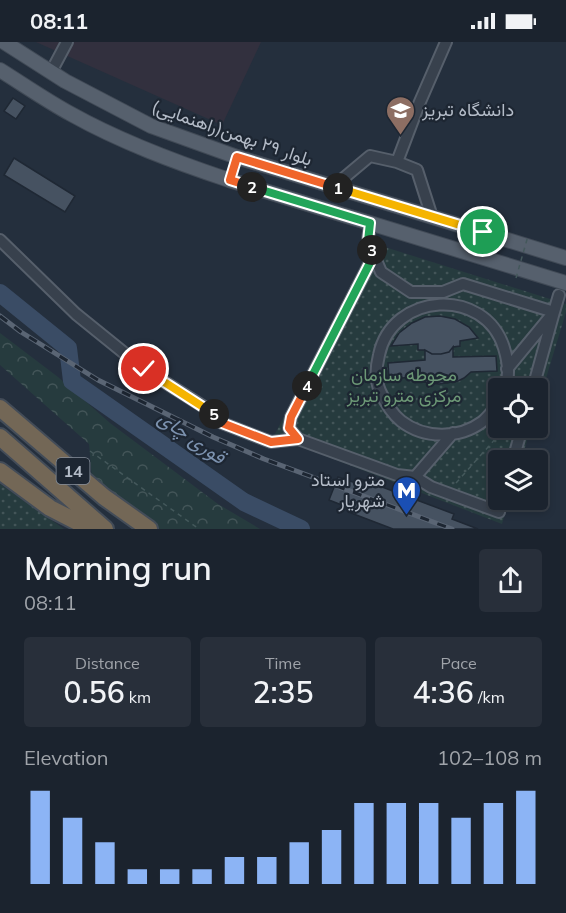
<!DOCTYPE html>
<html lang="en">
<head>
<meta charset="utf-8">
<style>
	body { margin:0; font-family:Mulish,Vazirmatn,sans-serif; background:#282f3a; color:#f1f3f6; height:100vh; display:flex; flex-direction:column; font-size:22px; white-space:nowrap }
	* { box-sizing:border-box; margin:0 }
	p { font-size:20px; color:#a0a4aa }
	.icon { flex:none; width:33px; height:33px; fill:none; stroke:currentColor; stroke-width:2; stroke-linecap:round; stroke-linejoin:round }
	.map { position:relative; height:487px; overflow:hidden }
	.panel { display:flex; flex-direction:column; background:#1b232e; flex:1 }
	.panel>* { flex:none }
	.tools { position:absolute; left:488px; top:336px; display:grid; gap:12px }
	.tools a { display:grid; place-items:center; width:60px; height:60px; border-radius:6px; background:#1b232e; box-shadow:0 3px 9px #0003,0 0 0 2px #39404a; font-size:30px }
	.pin { position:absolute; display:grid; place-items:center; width:51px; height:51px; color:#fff; margin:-26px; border:3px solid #fff; border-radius:50%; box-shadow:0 2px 6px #0007 }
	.km { position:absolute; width:30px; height:30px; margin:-15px; border-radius:50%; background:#222; color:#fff; font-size:16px; line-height:30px; text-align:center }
	.round { display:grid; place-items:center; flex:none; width:63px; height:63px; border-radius:6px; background:#282f3a }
	.head { display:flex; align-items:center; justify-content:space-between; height:102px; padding:0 24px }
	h1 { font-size:33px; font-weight:600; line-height:45px }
	.metrics { display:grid; grid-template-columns:repeat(3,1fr); gap:9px; height:102px; padding:6px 24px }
	.metrics div { display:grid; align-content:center; border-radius:6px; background:#282f3a; text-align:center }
	.metrics b { font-size:30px; font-weight:600 }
	.metrics small { font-size:16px; font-weight:400 }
	.metrics p { font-size:16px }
	.chart { height:168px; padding:12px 24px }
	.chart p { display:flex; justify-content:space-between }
	.chart svg { width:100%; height:108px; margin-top:6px; stroke:#8cb4f5; stroke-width:6 }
	.status { display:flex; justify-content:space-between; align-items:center; height:42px; padding:0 30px; background:#1b232e; direction:ltr }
	.status svg { height:16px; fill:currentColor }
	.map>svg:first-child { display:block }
</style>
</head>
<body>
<div class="status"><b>08:11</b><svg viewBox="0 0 49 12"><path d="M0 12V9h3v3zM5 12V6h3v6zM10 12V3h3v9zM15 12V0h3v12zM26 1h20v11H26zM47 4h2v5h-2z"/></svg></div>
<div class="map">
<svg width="566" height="487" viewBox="0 0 566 487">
	<defs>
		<pattern id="forest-crowns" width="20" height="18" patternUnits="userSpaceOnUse" patternTransform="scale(1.5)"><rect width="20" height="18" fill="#263b3e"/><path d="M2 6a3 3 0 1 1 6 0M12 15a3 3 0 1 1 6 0" fill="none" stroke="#435558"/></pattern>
		<pattern id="park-dots" width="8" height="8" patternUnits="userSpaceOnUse" patternTransform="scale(1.5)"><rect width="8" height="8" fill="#263b3e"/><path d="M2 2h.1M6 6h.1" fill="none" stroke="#435558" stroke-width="1.8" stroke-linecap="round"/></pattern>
	</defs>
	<rect width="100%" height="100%" fill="#242f3d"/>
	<path fill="#32303e" d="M36 0H261L222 83Z"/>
	<path fill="url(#forest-crowns)" d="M0 291 58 335 110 381 218 462 260 487H160L92 437 89 402 0 323Z"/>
	<path fill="url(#park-dots)" d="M372 201 566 262V270L537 366V346H498V386H531L521 418H498V458H509L502 482 274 394Z
		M0 442 64 487H0Z"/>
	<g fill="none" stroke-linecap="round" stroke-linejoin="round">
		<path stroke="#3a4c65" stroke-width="18" d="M0 251 68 306 72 339 244 460 301 487"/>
	</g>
	<path fill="#465261" stroke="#1f2834" stroke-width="1.5" d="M13 56 25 64 16 77 4 69Z
		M14 116 75 154 65 170 4 133Z
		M440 274 455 277 469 285 478 296 460 299V304L453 305 449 310 441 312H432L425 308H418V302L391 304 399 291 412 281 425 275Z
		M453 305V315L496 314 497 329 471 330 464 336 458 339 439 342 424 340 414 335 389 337 388 321 425 318V308L432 312H441L449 310Z
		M338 435 359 442 361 437 406 454 454 472 452 477 478 487H393L351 471 352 467 329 458Z"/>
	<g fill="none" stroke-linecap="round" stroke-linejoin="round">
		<defs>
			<path id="minor" d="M51 30 67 0
				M397 120 419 62 446 0
				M333 145 370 114 397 120 417 128 432 175
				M370 181 368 199 381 230 411 250H443L463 242 554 270 533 346
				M0 198 76 272 144 327 212 370 222 381 271 400 298 397
				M374 213 291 375 289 386 298 397 397 433 415 435 431 445 499 470 502 458
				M507 327 554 270 559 253
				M498 363C493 368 488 375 482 380 459 397 424 397 401 379 391 371 385 360 380 349 375 338 376 325 379 313 392 250 485 244 504 306 508 319 510 334 505 346
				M513 418 522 386
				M415 435 453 391"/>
			<path id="major" d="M4 0 65 39 151 84 237 115 566 216
				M0 28C24 43 47 59 71 72 121 100 175 120 229 138L566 241"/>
			<path id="highway" d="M0 366 104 455 149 487
				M0 395 105 487
				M0 429 50 466 91 487"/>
		</defs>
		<use href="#minor" stroke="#565f6b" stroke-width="14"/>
		<use href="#major" stroke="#414a56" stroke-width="16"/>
		<use href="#highway" stroke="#434c58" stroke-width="20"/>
		<path stroke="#44585b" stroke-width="1.5" stroke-dasharray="4.5 4.5" stroke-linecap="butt" d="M90 409 199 487
			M456 441 505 386"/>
		<use href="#minor" stroke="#38414d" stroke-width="10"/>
		<use href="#major" stroke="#56606d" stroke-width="14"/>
		<use href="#highway" stroke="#736756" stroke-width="16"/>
		<defs>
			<path id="rail" d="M0 274 21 290 98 338 213 395 264 417 452 487"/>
		</defs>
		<use href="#rail" stroke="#5a6574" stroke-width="5"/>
		<use href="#rail" stroke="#1d2632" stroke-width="3" stroke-dasharray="9" stroke-linecap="butt"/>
		<path stroke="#44585b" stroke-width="1.5" stroke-dasharray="4.5 4.5" stroke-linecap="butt" d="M516 236 528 194"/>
	</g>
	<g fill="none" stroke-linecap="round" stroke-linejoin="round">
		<defs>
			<path id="split-1" d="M338 146 483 190"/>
			<path id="split-2" d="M252 145 230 138 237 115 338 146"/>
			<path id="split-3" d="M252 145 370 181 368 199 372 208"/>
			<path id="split-4" d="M307 344 374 213 372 208"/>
			<path id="split-5" d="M214 372 222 381 271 400 298 397 289 386 291 375 307 344"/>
			<path id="split-6" d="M144 327 214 372"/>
		</defs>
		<use href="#split-1" stroke="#fff" stroke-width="12"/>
		<use href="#split-2" stroke="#fff" stroke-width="12"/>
		<use href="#split-3" stroke="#fff" stroke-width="12"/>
		<use href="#split-4" stroke="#fff" stroke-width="12"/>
		<use href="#split-5" stroke="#fff" stroke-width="12"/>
		<use href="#split-6" stroke="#fff" stroke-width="12"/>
		<use href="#split-1" stroke="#f5b400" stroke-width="8"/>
		<use href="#split-2" stroke="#f0652b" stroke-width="8"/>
		<use href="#split-3" stroke="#22a559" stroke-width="8"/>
		<use href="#split-4" stroke="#22a559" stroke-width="8"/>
		<use href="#split-5" stroke="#f0652b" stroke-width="8"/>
		<use href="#split-6" stroke="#f5b400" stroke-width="8"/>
	</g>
	<defs>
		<symbol id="university-pin" viewBox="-11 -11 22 30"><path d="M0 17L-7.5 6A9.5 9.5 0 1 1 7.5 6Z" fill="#8d6e63" stroke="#1d2632"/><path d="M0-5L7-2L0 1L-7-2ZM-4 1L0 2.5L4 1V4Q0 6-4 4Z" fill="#fff"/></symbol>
		<symbol id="metro-pin" viewBox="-11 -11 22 30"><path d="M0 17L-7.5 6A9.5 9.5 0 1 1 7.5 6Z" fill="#1a4fb4" stroke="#1d2632"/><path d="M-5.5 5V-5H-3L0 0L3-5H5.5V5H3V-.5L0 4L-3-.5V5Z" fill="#fff"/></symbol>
	</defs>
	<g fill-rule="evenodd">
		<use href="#university-pin" x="384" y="52" width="33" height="45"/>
		<use href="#metro-pin" x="390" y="432" width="33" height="45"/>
	</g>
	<g text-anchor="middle" stroke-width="4.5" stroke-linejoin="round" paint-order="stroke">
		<rect fill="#1d2632" stroke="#878f9b" stroke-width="1.5" x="56.5" y="416" width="33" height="26" rx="4.5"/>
		<g font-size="16" font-weight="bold" fill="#b4bcc8">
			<text x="73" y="435">14</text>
		</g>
		<g font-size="18" fill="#b4bcc8" stroke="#1d2632" text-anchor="start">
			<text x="422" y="74">دانشگاه تبریز</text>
			<text x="385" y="444" text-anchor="end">مترو استاد<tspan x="385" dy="21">شهریار</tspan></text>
		</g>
		<g font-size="18" fill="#b4bcc8" stroke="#1d2632">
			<text transform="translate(232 91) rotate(19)" y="6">بلوار ٢٩ بهمن(راهنمایی)</text>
		</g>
		<g font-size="18" fill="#6c9876" stroke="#1d2632">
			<text x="404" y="339">محوطه سازمان<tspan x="404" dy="21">مرکزی مترو تبریز</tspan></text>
		</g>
		<g font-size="20" font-style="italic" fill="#7c92af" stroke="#1d2632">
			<text transform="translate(192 395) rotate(35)" y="7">قوری چای</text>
		</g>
	</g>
</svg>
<div class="tools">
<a><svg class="icon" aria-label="locate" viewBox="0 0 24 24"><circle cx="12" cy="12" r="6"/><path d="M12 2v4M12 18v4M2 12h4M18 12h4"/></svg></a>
<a><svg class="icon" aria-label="layers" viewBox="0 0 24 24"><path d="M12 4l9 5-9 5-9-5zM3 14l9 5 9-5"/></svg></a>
</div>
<div class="pin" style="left:483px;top:190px;background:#1e9e55"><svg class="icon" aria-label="arrive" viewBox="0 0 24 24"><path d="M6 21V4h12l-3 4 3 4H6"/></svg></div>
<div class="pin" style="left:144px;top:327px;background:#d93025"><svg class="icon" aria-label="check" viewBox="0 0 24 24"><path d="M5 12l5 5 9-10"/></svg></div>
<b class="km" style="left:338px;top:146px">1</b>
<b class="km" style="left:252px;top:145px">2</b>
<b class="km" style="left:372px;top:208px">3</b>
<b class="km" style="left:307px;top:344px">4</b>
<b class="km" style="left:214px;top:372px">5</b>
</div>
<section class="panel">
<div class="head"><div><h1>Morning run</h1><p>08:11</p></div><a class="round"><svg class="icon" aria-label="share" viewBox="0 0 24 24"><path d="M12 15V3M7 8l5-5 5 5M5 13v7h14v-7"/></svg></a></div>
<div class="metrics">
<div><p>Distance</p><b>0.56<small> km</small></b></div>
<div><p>Time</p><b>2:35</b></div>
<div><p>Pace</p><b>4:36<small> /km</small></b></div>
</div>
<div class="chart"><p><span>Elevation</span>102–108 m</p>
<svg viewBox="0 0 160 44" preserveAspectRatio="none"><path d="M5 44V6M15 44V17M25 44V27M35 44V38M45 44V38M55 44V38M65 44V33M75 44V33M85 44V27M95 44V22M105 44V11M115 44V11M125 44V11M135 44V17M145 44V11M155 44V6"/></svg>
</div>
</section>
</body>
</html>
